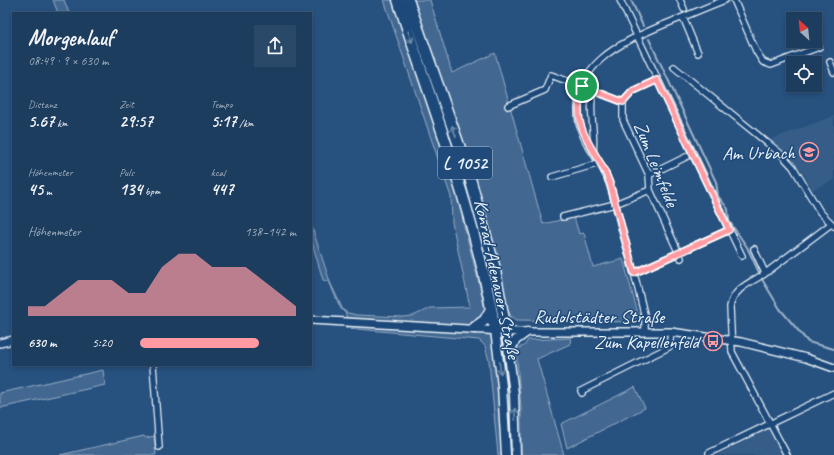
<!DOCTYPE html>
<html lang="de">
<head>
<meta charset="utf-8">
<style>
	body { margin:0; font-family:Caveat,sans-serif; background:#2a4868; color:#f1f3f6; height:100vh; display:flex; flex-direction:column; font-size:15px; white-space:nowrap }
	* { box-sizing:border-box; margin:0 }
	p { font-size:13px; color:#a0aebd }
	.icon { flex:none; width:22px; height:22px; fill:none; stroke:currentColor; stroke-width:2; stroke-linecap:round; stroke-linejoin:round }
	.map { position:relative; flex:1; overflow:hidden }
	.side { position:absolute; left:12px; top:12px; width:300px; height:354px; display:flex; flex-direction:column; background:#1d3d5f; border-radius:0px; box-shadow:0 2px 6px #0003,0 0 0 1px #3b5674 }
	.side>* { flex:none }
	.needle { width:26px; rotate:333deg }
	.fabs { position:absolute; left:786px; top:12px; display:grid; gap:8px }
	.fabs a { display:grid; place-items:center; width:36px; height:36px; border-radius:0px; background:#1d3d5f; box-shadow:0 2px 6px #0003,0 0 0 1px #3b5674; font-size:20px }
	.pin { position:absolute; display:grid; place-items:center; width:34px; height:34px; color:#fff; margin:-17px; border:2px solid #fff; border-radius:50%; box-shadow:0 1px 4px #0007 }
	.round { display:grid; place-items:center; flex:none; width:42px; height:42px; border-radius:0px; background:#2a4868 }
	.summary { display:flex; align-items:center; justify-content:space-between; height:68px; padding:0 16px }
	h1 { font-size:22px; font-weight:700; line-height:30px }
	.figures { display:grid; grid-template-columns:repeat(3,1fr); gap:6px; height:68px; padding:4px 16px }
	.figures div { display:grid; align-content:center }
	.figures b { font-size:17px; font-weight:700 }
	.figures small { font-size:11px; font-weight:400 }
	.figures p { font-size:11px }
	.chart { height:112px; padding:8px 16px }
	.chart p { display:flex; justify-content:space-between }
	.chart svg { width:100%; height:72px; margin-top:4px; fill:#ff9aa2; opacity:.7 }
	ul { padding:0 16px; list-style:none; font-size:13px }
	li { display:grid; grid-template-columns:64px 48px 1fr; align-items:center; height:30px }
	li i { height:10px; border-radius:5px; background:#ff9aa2 }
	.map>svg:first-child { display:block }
</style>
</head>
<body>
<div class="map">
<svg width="834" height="455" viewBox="0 0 834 455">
	<rect width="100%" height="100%" fill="#27517f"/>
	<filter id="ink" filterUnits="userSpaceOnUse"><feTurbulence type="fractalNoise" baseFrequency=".025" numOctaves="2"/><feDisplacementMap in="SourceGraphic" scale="8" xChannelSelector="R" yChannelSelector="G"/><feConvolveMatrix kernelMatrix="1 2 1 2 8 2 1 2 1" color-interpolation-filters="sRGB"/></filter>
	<g filter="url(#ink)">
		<path fill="#355d88" d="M834 116V180L812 190 805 176 779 148 769 140Z
			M769 428 783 455H718L734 446Z"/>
		<path fill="#436891" stroke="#96acc4" d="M53 0H64L69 13H58Z
			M384 0H393L462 208 463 222 478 279 494 349 503 455H498L489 361 485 346 479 340 346 328V314L341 309 329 282 323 280 311 239V224L330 282 343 310 348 313 357 315 403 317 413 316 430 308 470 307 452 222 451 197Z
			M411 0H430L452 73 495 53 543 224 574 217 579 234 584 233 593 267 623 259 638 314 633 322 517 320 511 316 508 310H506Z
			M411 21 464 171 486 245 497 311 479 231 409 22Z
			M571 338 570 344 537 359 564 455H521V408L516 349 524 346 528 340Z
			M500 348H502L513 455H510Z
			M103 370 105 385 0 408V393Z
			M635 387 645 408 567 448 561 424Z
			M144 436 146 438 154 436 156 455H60Z"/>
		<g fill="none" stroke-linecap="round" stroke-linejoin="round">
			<path stroke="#9db3c9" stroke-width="2" d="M631 0 643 26
				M649 39 716 182 718 196 728 209 729 221 747 247 763 281 780 309 808 342 834 349"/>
			<defs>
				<path id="minor" d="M620 0 742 256
					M680 0 684 9
					M734 0 756 51 763 62 771 65 819 47
					M683 17 698 53
					M830 62 834 72
					M674 67 781 154 793 167 820 212 834 226
					M657 80 633 91 623 102V120L649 175 650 190 681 258
					M508 106 545 90 551 75 623 102
					M593 152C596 129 588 114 593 90
					M649 175 692 154
					M552 177 600 163
					M563 217 615 204 650 190
					M754 249 765 273
					M634 273 729 230
					M763 275 831 224
					M759 277C745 285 733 291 730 307L732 352 787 455
					M645 331V318C638 287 630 257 621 227 617 211 614 195 608 180 601 160 583 145 579 123 570 65 618 44 663 25 684 17 704 8 725 0
					M153 365 159 447
					M582 393 581 391 669 347 671 332
					M709 453 834 393"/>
				<path id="tertiary" d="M311 320 518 332H671L741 342 806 358 834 368
					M0 343 13 340"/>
				<path id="secondary" d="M495 330 502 386 506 455
					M506 331 514 394 516 455
					M509 352 516 340 527 332"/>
				<path id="trunk" d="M398 0C433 109 476 216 495 330
					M408 0 468 171 494 265 506 331
					M474 328 485 320 491 309"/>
			</defs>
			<use href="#minor" stroke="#e8f1f8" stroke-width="8"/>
			<use href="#tertiary" stroke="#e8f1f8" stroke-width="10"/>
			<use href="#secondary" stroke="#e8f1f8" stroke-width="11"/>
			<use href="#trunk" stroke="#e8f1f8" stroke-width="13"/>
			<use href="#minor" stroke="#1f4a7a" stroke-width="5.5"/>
			<use href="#tertiary" stroke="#1f4a7a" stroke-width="7"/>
			<use href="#secondary" stroke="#1f4a7a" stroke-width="8"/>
			<use href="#trunk" stroke="#1f4a7a" stroke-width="10"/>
		</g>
		<defs><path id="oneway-shaft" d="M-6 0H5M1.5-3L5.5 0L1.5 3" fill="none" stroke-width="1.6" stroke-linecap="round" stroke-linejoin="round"/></defs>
		<g stroke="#6f8dac">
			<use href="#oneway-shaft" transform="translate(410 37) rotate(71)"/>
			<use href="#oneway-shaft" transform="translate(454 131) rotate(-110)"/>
			<use href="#oneway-shaft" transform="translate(500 368) rotate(84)"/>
			<use href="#oneway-shaft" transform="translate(515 414) rotate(-93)"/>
		</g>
	</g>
	<g fill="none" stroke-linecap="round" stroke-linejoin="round" filter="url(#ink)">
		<defs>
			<path id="route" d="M657 80 729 230 634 273 610 184C595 143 570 135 582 86L623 102 633 91Z"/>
		</defs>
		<use href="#route" stroke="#fff" stroke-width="8"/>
		<use href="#route" stroke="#ff9aa2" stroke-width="5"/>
	</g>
	<defs>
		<symbol id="school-ring" viewBox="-11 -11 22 22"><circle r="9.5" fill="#1f4a7a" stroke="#ff9aa2" stroke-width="1.5"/><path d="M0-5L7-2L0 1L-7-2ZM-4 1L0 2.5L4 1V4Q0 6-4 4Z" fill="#ff9aa2"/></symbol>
		<symbol id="bus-ring" viewBox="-11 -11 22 22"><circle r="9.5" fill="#1f4a7a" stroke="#ff9aa2" stroke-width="1.5"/><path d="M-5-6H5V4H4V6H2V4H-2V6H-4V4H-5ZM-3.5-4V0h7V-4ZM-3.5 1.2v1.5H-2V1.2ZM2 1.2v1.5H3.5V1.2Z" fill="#ff9aa2"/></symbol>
	</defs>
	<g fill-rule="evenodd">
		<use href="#school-ring" x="798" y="141" width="22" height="22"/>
		<use href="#bus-ring" x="702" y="330" width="22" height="22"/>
	</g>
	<g text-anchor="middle" stroke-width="3" stroke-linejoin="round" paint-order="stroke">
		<rect fill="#1f4a7a" stroke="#acbfd2" stroke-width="1" x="438" y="147" width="54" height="32" rx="3"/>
		<g font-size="18" font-weight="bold" fill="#e8f1f8">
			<text x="465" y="169">L 1052</text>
		</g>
		<g font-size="19" fill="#e8f1f8" stroke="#1f4a7a" text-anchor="end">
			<text x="795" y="159">Am Urbach</text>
			<text x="699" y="348">Zum Kapellenfeld</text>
		</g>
		<g font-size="19" fill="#e8f1f8" stroke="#1f4a7a">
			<text transform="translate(657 164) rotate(68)" y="7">Zum Leimfelde</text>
			<text transform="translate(498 279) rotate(78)" y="7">Konrad-Adenauer-Straße</text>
			<text x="599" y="323">Rudolstädter Straße</text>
		</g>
	</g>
</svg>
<div class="fabs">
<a><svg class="needle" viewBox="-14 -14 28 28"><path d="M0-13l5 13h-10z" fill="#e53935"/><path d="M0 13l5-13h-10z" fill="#a0aebd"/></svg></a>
<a><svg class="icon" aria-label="locate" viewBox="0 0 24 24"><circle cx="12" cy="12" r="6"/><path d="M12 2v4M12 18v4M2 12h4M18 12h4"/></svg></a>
</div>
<div class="pin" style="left:582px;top:86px;background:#1e9e55"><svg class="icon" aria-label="arrive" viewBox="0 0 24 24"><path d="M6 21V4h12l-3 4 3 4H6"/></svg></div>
<section class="side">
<div class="summary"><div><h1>Morgenlauf</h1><p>08:49 · 9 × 630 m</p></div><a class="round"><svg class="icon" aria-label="share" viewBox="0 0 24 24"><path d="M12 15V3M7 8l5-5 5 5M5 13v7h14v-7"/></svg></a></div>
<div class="figures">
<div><p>Distanz</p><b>5.67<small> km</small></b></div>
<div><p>Zeit</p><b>29:57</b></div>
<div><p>Tempo</p><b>5:17<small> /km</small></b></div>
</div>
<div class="figures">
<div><p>Höhenmeter</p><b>45<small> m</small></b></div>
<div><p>Puls</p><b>134<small> bpm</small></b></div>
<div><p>kcal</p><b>447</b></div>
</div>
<div class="chart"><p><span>Höhenmeter</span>138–142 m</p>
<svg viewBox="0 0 160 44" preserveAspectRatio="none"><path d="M0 44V38L10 38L20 30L30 22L40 22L50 22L60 30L70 30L80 14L90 6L100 6L110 14L120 14L130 14L140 22L150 30L160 38V44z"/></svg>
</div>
<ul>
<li><b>630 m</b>5:20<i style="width:76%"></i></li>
</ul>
</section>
</div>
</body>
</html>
